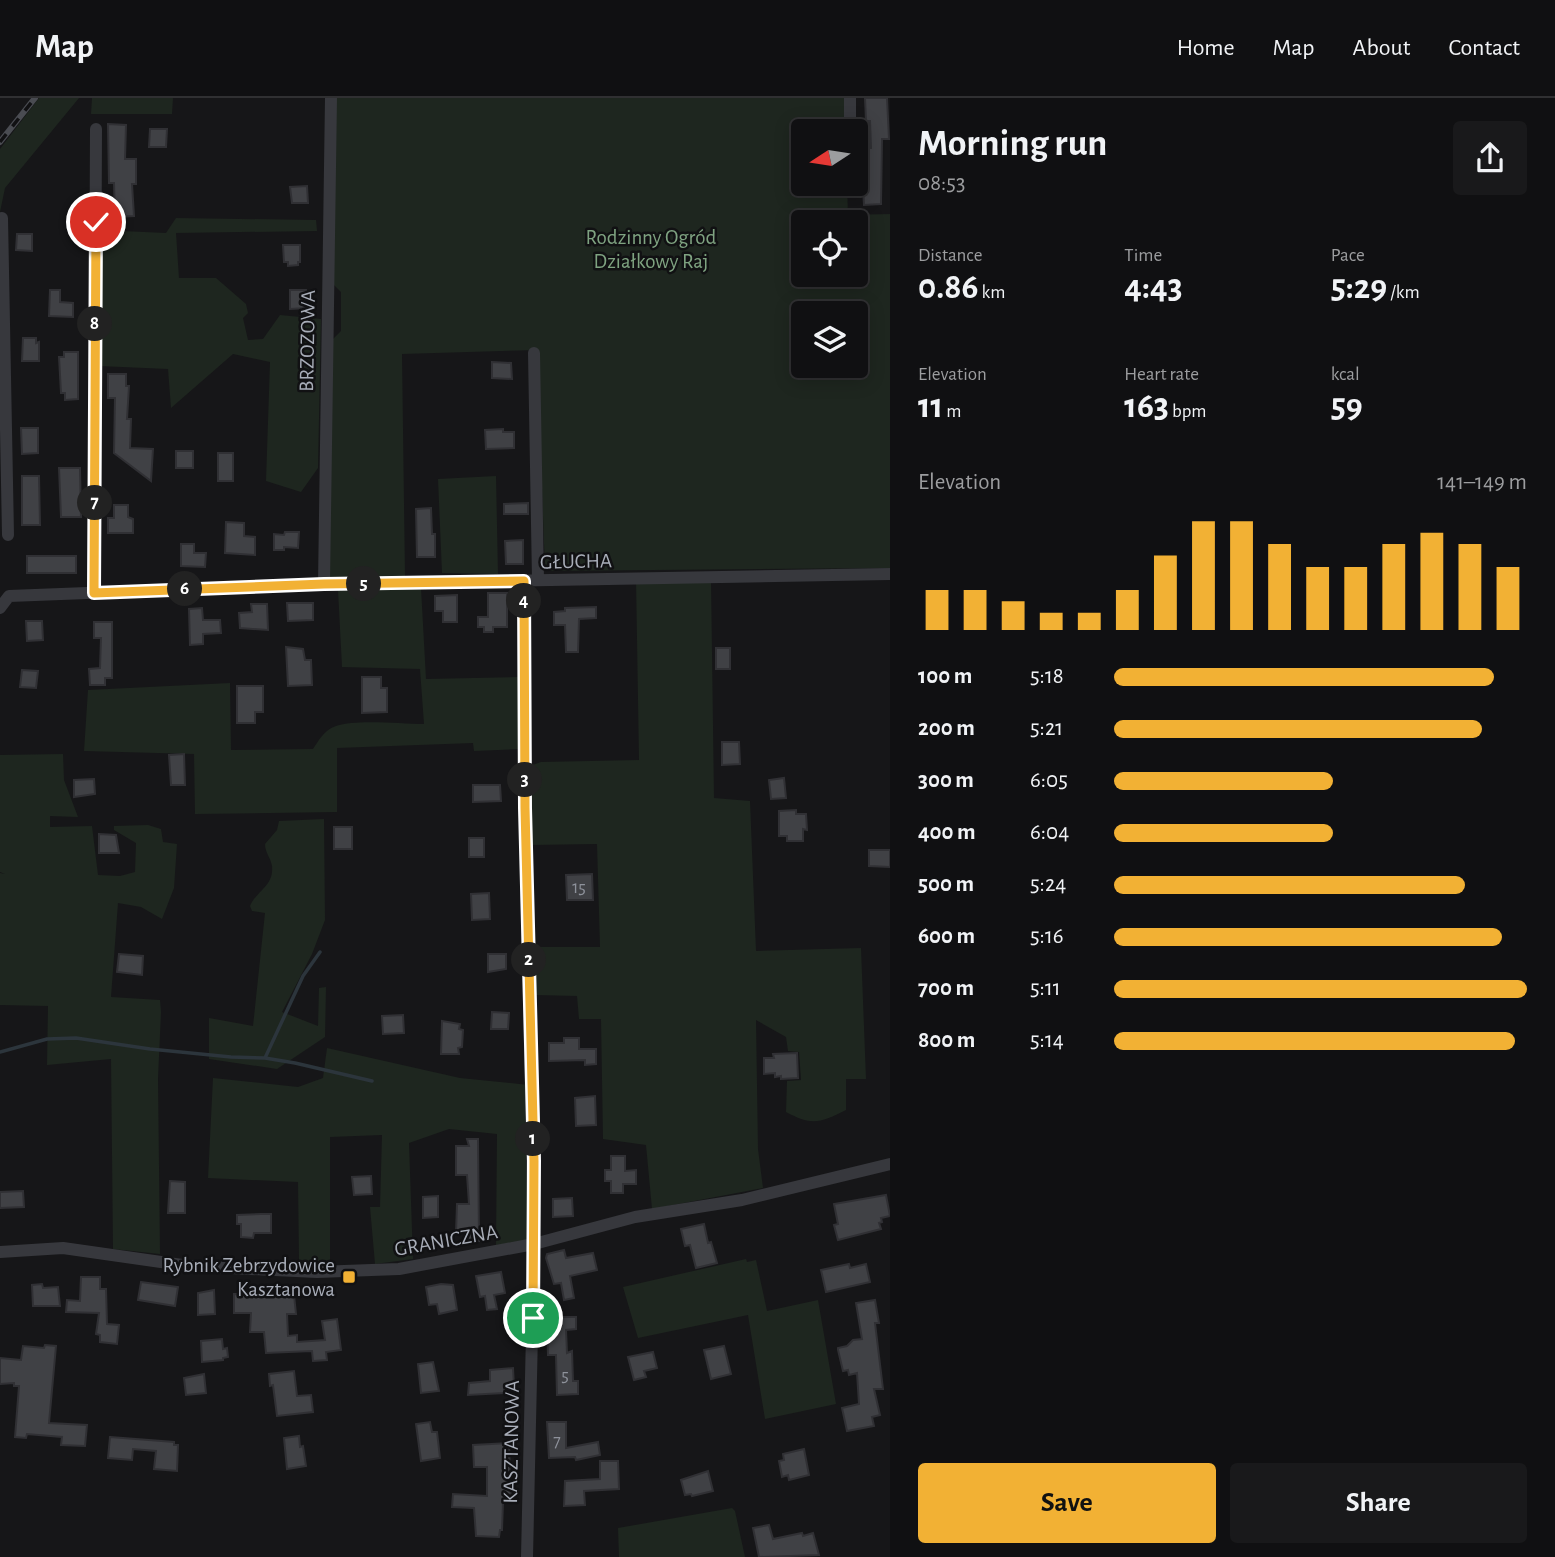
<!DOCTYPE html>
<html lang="en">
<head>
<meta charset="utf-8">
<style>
	body { margin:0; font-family:"Alegreya Sans",sans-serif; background:#19191b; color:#f1f3f6; height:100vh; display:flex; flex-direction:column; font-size:26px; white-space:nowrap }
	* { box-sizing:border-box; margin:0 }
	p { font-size:23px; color:#9c9d9f }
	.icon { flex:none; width:38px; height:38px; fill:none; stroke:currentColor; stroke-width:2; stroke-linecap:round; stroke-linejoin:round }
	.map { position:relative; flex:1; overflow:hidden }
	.sheet { display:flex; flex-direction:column; background:#101012; width:665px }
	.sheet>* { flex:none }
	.needle { width:46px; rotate:258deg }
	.fabs { position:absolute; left:791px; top:21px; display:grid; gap:14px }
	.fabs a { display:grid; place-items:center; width:77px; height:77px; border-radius:7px; background:#101012; box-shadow:0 4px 18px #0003,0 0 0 2px #303032; font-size:35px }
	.pin { position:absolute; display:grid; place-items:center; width:60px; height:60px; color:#fff; margin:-30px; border:4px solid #fff; border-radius:50%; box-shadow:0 2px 7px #0007 }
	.km { position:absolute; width:35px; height:35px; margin:-18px; border-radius:50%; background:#222; color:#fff; font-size:19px; line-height:35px; text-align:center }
	.round { display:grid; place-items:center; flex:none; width:74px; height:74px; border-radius:7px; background:#19191b }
	.head { display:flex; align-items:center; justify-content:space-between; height:119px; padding:0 28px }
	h1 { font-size:38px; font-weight:700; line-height:52px }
	.figures { display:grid; grid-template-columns:repeat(3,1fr); gap:10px; height:119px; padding:7px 28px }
	.figures div { display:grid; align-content:center }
	.figures b { font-size:35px; font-weight:700 }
	.figures small { font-size:19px; font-weight:400 }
	.figures p { font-size:19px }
	.chart { height:196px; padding:14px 28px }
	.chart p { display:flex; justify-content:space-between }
	.chart svg { width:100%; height:126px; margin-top:7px; stroke:#f2b134; stroke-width:6 }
	.cta { display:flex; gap:14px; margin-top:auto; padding:14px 28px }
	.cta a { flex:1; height:80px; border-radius:7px; background:#f2b134; color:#111; font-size:28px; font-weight:700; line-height:80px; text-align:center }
	.cta a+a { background:#19191b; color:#f1f3f6 }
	ul { padding:0 28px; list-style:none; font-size:23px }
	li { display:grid; grid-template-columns:112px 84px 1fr; align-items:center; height:52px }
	li i { height:18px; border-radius:9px; background:#f2b134 }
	header { display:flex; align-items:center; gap:42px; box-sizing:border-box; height:98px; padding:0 35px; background:#101012; border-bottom:2px solid #303032 }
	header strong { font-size:33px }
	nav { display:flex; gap:38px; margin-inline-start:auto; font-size:24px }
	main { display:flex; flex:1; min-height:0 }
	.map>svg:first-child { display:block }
</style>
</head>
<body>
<header>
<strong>Map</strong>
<nav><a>Home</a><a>Map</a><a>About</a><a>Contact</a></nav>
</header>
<main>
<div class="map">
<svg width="890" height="1459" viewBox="0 0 890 1459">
	<rect width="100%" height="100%" fill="#161618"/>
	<path fill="#1e261f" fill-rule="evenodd" d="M39 0H79L5 90 0 114V303V51Z
		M92 0H173L172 16H91Z
		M335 0H845L846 33H803V86H847L848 117 890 116V470L545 473 537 252 402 256 405 478 327 481 329 245 341 233V194L333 186ZM803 124H856V177H803ZM803 215H856V268H803Z
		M176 120 316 122 317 133 176 135 179 180H216L246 206 248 215 243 220 248 242 263 241 280 217 321 221 318 370 301 394 266 383 270 264 233 256 171 310 168 271 99 268 100 132 166 135Z
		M496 378 498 476 442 475 438 381Z
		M636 481 711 482 714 700 750 703 756 853 861 850 866 981H846V1012C820 1025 812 1028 786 1014L787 983 801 982 799 954 788 953 786 939 756 922 758 1051 763 1090 652 1111 646 1047 603 1041 601 921H579L577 898 535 897 533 849H600L597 746 530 747V668L541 664 639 662Z
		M421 490 426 581 519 579V651L474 653 473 645 337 650V714L195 716 194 656 84 653 88 592 230 585 231 652 313 651C319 642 324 632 336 628 357 621 400 626 424 626L420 571 342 569 338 492Z
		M63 656 64 682 78 719 50 718V729L92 728 98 777 120 778 135 774 136 745 114 732V728L148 727 161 731 163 744 177 746 174 790 162 821 141 809 118 805 111 899 160 902 161 914 158 981 160 1156 113 1151 111 961 47 967 48 908 0 907V775L5 776 0 774V657Z
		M324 721 325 822 312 856 282 914 318 928 319 890 326 889 325 939 277 971 209 961V920L253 928 265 815 252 813 250 808C257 792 274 788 272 768 271 760 265 755 265 746L277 732 279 723Z
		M327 950 460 980 529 987V1142L496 1147 497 1036 449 1031 409 1045 413 1161 375 1166 370 1109H380L382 1037 330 1039V1165L299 1162 298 1084 208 1080 213 980 298 989 323 980Z
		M746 1161 747 1164 756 1162 767 1213 818 1202 836 1306 765 1321 748 1217 638 1240 623 1189Z
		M732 1410 735 1413 745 1459H619L618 1430Z"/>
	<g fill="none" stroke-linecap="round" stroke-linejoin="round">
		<path stroke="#2c353c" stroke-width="3.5" d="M0 954 47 941 76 940 150 951 231 959 265 960 295 965 372 983
			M265 960 303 878 320 854"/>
	</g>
	<path fill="#404145" stroke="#303034" stroke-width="2" d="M865 0H887L889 41H882L881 106 864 107 863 91H867L866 50H871L870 23H866Z
		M108 26 126 27 125 61H136V86H132L134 118 115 119 114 85H109Z
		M150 31H167L166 49H149Z
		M307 88 308 105H292L290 89Z
		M17 136H32V153L16 152Z
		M283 147H300V164H298V167L288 168V164H284Z
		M50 192H60V204L73 205V219L49 218Z
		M290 192H306L307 210 290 211Z
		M23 240H36V245L39 244V263H22Z
		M64 254H78V301L65 302V295H61L59 259H64Z
		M492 264 511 265 512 281 492 280Z
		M108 276H126V288H129L127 321H131L130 350 153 351 151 383 114 355 115 300H108Z
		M21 330H38V355L22 356Z
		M503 331V334H514V350L486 351 485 332Z
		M176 353H193V370H176Z
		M218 355H233V383H218Z
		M59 370H80L81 419H61Z
		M22 378H39L40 427H22Z
		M528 405V416H504V406Z
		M114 407H128V419L133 421V435H108V420H114Z
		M431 410 432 436H435V459H417L416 411Z
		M226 424 244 425V438L255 439V457L225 455Z
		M285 434H299L298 450 284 449V452H274V436L284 437Z
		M523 442V466H506L505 443Z
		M181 446H194V455H206L205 469 181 468Z
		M27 458H76V475H27Z
		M488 495H507V529H493V534H484V529H478V519H488Z
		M457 497V524H443V513H435V498Z
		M287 505H313V522L288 523Z
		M251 506H267L268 532 240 530 239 515 252 514Z
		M596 509V520L579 521 578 554H566L565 527H554V514L565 513V510Z
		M202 510 203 522H220L221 535 203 536V546L190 547 189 511Z
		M26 523H42L43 542 27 543Z
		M94 524H112V580H105V587H90L89 571 100 570 101 540H94Z
		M286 549 303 551 305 562H311L312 587 288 588Z
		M716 550H730V571H716Z
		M22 572 38 573 36 590 20 589Z
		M362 579H381V590H387V614L362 615Z
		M237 588H263V614H255V625H237Z
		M722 644H739L740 666 722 667Z
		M184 656 185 687H171L169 657Z
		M784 680 786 700 771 701 769 682Z
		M94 681 95 696 74 699V682Z
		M473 687H500L501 703 473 704Z
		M796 712V716H806L807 732 803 731V743H787V738H779V713Z
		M334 729H352V751H334Z
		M99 736 116 737 119 755H99Z
		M469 740H484V759H469Z
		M869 752H890V769L869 768Z
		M592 776 593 802H567L566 777Z
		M489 795 490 821 472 822 471 796Z
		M119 856 143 858 142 877 117 874Z
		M488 856H506V871L488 874Z
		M492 914 509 915 508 931H491Z
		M403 917 404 935 383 936 382 918Z
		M442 923 460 926 459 931 463 932 462 949 458 950 459 956H441Z
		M564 940H579V951H596V966L585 967V962L549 963V945H564Z
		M797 955 798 980 781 981V978L775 979V975L764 976V960H774L773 956Z
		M595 998 596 1027 576 1028 575 1000Z
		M467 1041H478L479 1143H468V1135H456L457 1106H469L467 1077H456V1048H469Z
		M611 1058H625V1073L636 1072V1086H623V1095H611V1083H605V1072H611Z
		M371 1078 372 1096 354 1097 352 1079Z
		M170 1083 185 1084V1115H168Z
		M23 1093 24 1109 0 1110V1094Z
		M886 1097 890 1118 881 1120 882 1124 879 1125 881 1131 838 1142 834 1127 838 1126 834 1106Z
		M438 1098V1119L423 1120V1099Z
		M572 1100 573 1118 553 1119V1101Z
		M261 1116H271V1135H254L253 1140 241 1139V1126H237V1117Z
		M704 1126 708 1145 711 1144 717 1165 696 1170 690 1147 685 1148 681 1131Z
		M564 1152 566 1160 593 1155 597 1172 570 1178 574 1200 564 1202 561 1185 554 1186 546 1160 547 1156Z
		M849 1166 850 1170 866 1166 870 1184 826 1194 821 1172Z
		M501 1174 505 1195 494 1197 497 1211 487 1212 485 1198 480 1199 476 1178Z
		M81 1179H100V1191H106L107 1226 119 1227 117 1246 100 1244V1237L96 1236 99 1215 66 1214 67 1202 80 1203Z
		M141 1184 178 1189 175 1208 138 1202Z
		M42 1186 43 1190 58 1189 60 1208H33L32 1187Z
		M441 1186 453 1187 457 1212 439 1216 437 1206 429 1207 426 1189Z
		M214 1192 215 1216 198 1217V1195Z
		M234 1196 294 1197 296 1216H287L288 1238 297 1237V1244L325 1242 322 1223 337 1221 341 1252 326 1254 327 1262 313 1263 312 1253 266 1255 264 1234H250L251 1215H234Z
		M875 1202 879 1225H875L883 1291H874L880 1317 872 1319 874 1328 847 1333 842 1310 859 1306 857 1275 849 1277 848 1272 843 1273 838 1252V1250L847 1248 853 1242 862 1241 856 1205Z
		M552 1219H576V1231L566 1232 567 1255 572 1253 573 1283H578V1296L557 1297 556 1257H548L547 1230 552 1229Z
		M222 1241 223 1251 227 1250 228 1259 223 1260V1262L202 1264 201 1243Z
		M45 1247 56 1248 49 1325 87 1327 85 1348 61 1347 62 1339 27 1336 26 1340 15 1339 19 1288H14V1285L0 1286V1260L21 1262 23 1248 44 1250Z
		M724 1248 731 1276 711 1281 704 1252Z
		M653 1254 657 1270 644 1273 646 1279 634 1282 628 1259Z
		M433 1264 439 1293 421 1295 418 1266Z
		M513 1270 514 1288 504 1289V1295L468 1297 469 1285 490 1283V1272Z
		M294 1273 297 1298 311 1297 313 1314 277 1318 273 1287 270 1288 269 1276Z
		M204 1276 206 1295 186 1297 184 1280Z
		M430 1324 432 1334H437L440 1360 421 1363 416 1326Z
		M547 1324H566V1350L598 1344 600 1357 576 1362 575 1359 549 1360Z
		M299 1338 300 1349 303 1348 306 1368 287 1371 284 1340Z
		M110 1339 174 1344V1347H178L177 1373 154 1371 156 1353 133 1351 132 1362 108 1360Z
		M509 1345 511 1404H503L502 1432H500L499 1439 476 1438 474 1410 452 1409 453 1396 487 1398V1369H474L473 1347Z
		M804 1351 809 1377 789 1382 788 1377 782 1379 779 1363 784 1362 783 1356Z
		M600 1363H618L619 1391 584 1393 585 1407 564 1408 565 1383 600 1381Z
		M708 1373 713 1393 692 1398 691 1396 685 1397 681 1382Z
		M769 1427 773 1441 802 1435 803 1438 813 1435 819 1457 759 1459 753 1430Z"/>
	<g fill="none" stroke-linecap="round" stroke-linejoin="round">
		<path stroke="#37383d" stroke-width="12" d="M850 0V33
			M2 120 8 437
			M534 255 538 482
			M524 483 525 710 534 1146 527 1459
			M324 486 331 0
			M94 495 96 31
			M0 510 9 498 324 486 890 476
			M0 1154 63 1150 189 1168 317 1174 399 1171 534 1146 635 1119 742 1102 890 1066"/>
		<defs>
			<path id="rail" d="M0 44 35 0"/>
		</defs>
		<use href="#rail" stroke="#4a4c52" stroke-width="6"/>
		<use href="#rail" stroke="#111113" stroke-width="3.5" stroke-dasharray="10" stroke-linecap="butt"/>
	</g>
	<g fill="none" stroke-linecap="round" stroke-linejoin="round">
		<defs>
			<path id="route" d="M96 124 94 495 324 486 524 483 525 710 534 1063 533 1220"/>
		</defs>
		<use href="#route" stroke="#fff" stroke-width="14"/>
		<use href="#route" stroke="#f2b134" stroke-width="9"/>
	</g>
	<rect fill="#f2b134" stroke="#111113" stroke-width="2.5" x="342" y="1172" width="14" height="14" rx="3.5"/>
	<g text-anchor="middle" stroke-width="5" stroke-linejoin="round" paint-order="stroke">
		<g font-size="18" fill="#8e929b">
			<text x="579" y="795">15</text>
			<text x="565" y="1283">5</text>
			<text x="557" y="1349">7</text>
		</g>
		<g font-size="21" fill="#7fa381" stroke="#111113">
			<text x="651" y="146">Rodzinny Ogród<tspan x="651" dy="24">Działkowy Raj</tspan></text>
		</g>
		<g font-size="21" fill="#a8adb8" stroke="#111113">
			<text transform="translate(307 243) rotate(-89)" y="7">BRZOZOWA</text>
			<text transform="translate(576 463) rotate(-1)" y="7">GŁUCHA</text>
			<text transform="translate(446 1142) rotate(-10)" y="7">GRANICZNA</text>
			<text transform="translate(511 1344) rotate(-89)" y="7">KASZTANOWA</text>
		</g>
		<g font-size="21" fill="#a8adb8" stroke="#111113" text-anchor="end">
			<text x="335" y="1174">Rybnik Zebrzydowice<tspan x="335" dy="24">Kasztanowa</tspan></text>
		</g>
	</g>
</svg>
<div class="fabs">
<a><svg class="needle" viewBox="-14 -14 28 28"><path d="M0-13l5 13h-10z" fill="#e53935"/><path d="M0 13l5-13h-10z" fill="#9c9d9f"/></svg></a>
<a><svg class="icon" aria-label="locate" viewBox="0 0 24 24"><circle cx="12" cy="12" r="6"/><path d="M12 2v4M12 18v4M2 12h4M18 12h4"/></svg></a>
<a><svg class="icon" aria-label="layers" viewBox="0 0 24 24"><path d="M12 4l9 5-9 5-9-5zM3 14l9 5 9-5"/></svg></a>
</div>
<div class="pin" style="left:533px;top:1220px;background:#1e9e55"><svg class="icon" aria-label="arrive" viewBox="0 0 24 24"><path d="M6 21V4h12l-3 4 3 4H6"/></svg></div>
<div class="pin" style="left:96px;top:124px;background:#d93025"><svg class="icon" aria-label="check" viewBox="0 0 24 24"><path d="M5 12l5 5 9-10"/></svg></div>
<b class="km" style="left:533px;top:1041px">1</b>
<b class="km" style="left:529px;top:862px">2</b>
<b class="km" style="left:525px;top:682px">3</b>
<b class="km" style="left:524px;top:503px">4</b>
<b class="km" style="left:364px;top:486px">5</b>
<b class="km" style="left:185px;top:491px">6</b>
<b class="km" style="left:95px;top:405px">7</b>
<b class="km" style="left:95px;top:226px">8</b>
</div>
<section class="sheet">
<div class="head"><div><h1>Morning run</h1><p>08:53</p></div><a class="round"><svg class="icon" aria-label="share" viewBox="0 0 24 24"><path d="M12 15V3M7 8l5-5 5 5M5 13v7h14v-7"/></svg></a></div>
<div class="figures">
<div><p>Distance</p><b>0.86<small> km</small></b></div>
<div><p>Time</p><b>4:43</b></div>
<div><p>Pace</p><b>5:29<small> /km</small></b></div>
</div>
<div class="figures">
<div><p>Elevation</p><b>11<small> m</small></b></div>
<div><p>Heart rate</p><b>163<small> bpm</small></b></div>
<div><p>kcal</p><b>59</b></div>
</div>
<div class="chart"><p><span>Elevation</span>141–149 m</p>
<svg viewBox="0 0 160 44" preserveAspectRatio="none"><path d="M5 44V30M15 44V30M25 44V34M35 44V38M45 44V38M55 44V30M65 44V18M75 44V6M85 44V6M95 44V14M105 44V22M115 44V22M125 44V14M135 44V10M145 44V14M155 44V22"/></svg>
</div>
<ul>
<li><b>100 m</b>5:18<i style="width:92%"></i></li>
<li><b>200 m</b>5:21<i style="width:89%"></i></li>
<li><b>300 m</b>6:05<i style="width:53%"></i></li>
<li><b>400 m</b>6:04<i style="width:53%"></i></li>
<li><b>500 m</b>5:24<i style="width:85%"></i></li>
<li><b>600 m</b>5:16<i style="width:94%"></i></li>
<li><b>700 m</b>5:11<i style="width:100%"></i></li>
<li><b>800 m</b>5:14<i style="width:97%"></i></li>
</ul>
<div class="cta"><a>Save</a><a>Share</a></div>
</section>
</main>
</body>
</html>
